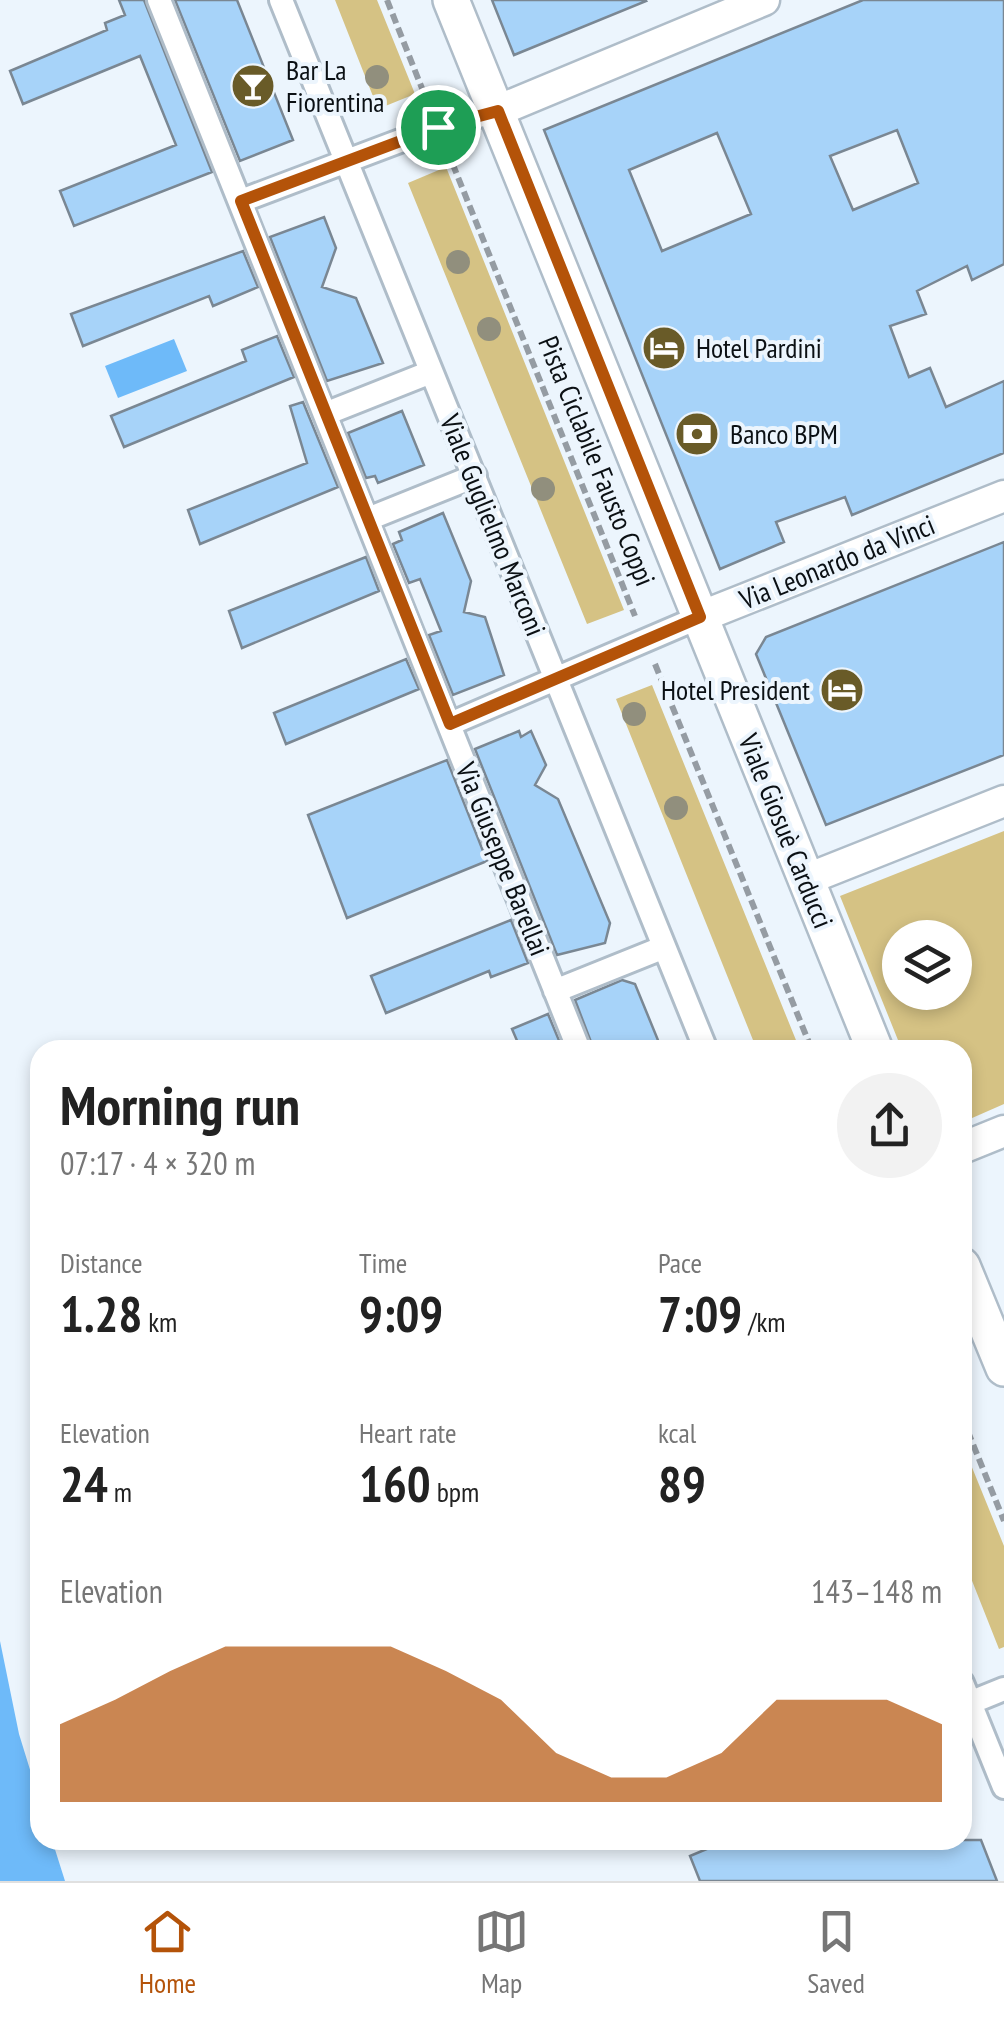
<!DOCTYPE html>
<html lang="en">
<head>
<meta charset="utf-8">
<style>
	body { margin:0; font-family:"PT Sans Narrow",sans-serif; background:#f2f2f2; color:#222; height:100vh; display:flex; flex-direction:column; font-size:38px; white-space:nowrap }
	* { box-sizing:border-box; margin:0 }
	p { font-size:32px; color:#767676 }
	.icon { flex:none; width:55px; height:55px; fill:none; stroke:currentColor; stroke-width:2; stroke-linecap:round; stroke-linejoin:round }
	.map { position:relative; flex:1; overflow:hidden }
	.details { position:absolute; left:30px; top:1040px; width:942px; height:810px; display:flex; flex-direction:column; background:#fff; border-radius:30px; box-shadow:0 5px 15px #0003 }
	.details>* { flex:none }
	.fabs { position:absolute; left:882px; top:920px; display:grid; gap:20px }
	.fabs a { display:grid; place-items:center; width:90px; height:90px; border-radius:50%; background:#fff; box-shadow:0 5px 15px #0003; font-size:50px }
	.pin { position:absolute; display:grid; place-items:center; width:85px; height:85px; color:#fff; margin:-42px; border:5px solid #fff; border-radius:50%; box-shadow:0 2px 10px #0007 }
	.round { display:grid; place-items:center; flex:none; width:105px; height:105px; border-radius:52px; background:#f2f2f2 }
	.overview { display:flex; align-items:center; justify-content:space-between; height:170px; padding:0 30px }
	h1 { font-size:55px; font-weight:700; line-height:75px }
	.figures { display:grid; grid-template-columns:repeat(3,1fr); gap:15px; height:170px; padding:10px 30px }
	.figures div { display:grid; align-content:center }
	.figures b { font-size:50px; font-weight:700 }
	.figures small { font-size:28px; font-weight:400 }
	.figures p { font-size:28px }
	.chart { height:280px; padding:20px 30px }
	.chart p { display:flex; justify-content:space-between }
	.chart svg { width:100%; height:180px; margin-top:10px; fill:#b45309; opacity:.7 }
	.tabs { display:flex; justify-content:space-around; align-items:center; height:140px; border-top:2px solid #e0e0e0; background:#fff; font-size:28px; color:#767676 }
	.tabs a { display:grid; justify-items:center; gap:5px }
	.tabs .selected { color:#b45309 }
	.map>svg:first-child { display:block }
</style>
</head>
<body>
<div class="map">
<svg width="1004" height="1881" viewBox="0 0 1004 1881">
	<rect width="100%" height="100%" fill="#ecf5fd"/>
	<path fill="#d5c284" fill-rule="evenodd" d="M335 0H377L415 94 378 109Z
		M446 167 624 610 587 624 408 183Z
		M652 685 800 1050H757L616 699Z
		M1004 831V1104L963 1122 962 1050H902L840 896ZM900 938H955V992H900Z
		M969 1460 1004 1546V1647L999 1649 963 1558V1463Z"/>
	<path fill="#6ebaf9" d="M174 339 187 371 118 398 105 366Z
		M0 1641 19 1734 40 1802V1840H52L65 1881H0Z"/>
	<path fill="#a7d3f9" stroke="#7a8793" stroke-width="2.5" fill-rule="evenodd" d="M119 0H144L212 172 74 226 60 191 176 145 140 56 23 104 10 71 107 30 105 23 125 15Z
		M175 0H237L293 140 240 161Z
		M492 0H645L646 1 514 55Z
		M863 0H1004V264L972 280 967 266 917 291 926 314 890 326 909 377 930 368 946 407 1004 381V453L852 515 845 497 776 522 784 542 720 569 544 130ZM897 130 918 183 853 210 830 156ZM717 133 751 214 662 251 629 170Z
		M324 217 336 248 322 287 356 298 383 363 327 381 270 237Z
		M243 251 258 287 213 306 209 296 83 346 71 314Z
		M277 336 294 377 124 447 111 416 246 361 242 350Z
		M303 402 338 487 200 544 188 510 307 463 290 406Z
		M402 411 424 465 378 483 375 476 366 478 348 433Z
		M443 513 471 581 464 612 485 617 504 675 453 695 429 635 441 631 420 579 409 583 393 544 402 540 399 532Z
		M1004 542V755L826 825 756 654 766 637Z
		M366 557 379 591 242 648 229 611Z
		M406 659 419 689 286 744 274 713Z
		M519 731 521 737 531 731 546 765 535 785 558 799 610 923 605 943 557 955 475 749Z
		M447 760 487 861 347 918 308 815Z
		M511 920 528 963 491 977 489 971 386 1013 371 976Z
		M622 980 635 984 662 1050H594L575 1000Z
		M548 1014 563 1050H521L512 1029Z
		M728 1840H981L997 1881H700L690 1856Z"/>
	<g fill="none" stroke-linecap="round" stroke-linejoin="round">
		<defs>
			<path id="pedestrian" d="M159 0 579 1050
				M281 0 706 1050
				M241 201 437 127 497 111
				M325 414 431 372
				M368 519 475 476
				M450 724 700 617
				M555 991 662 948
				M962 1683 1004 1787
				M962 1706 1004 1689"/>
			<path id="minor" d="M497 111 764 0
				M700 617 1004 496
				M805 880 1004 801
				M962 1148 1004 1131"/>
			<path id="tertiary" d="M451 0 875 1050
				M962 1266 1004 1368"/>
		</defs>
		<use href="#pedestrian" stroke="#afbdc9" stroke-width="28"/>
		<use href="#minor" stroke="#afbdc9" stroke-width="35"/>
		<use href="#tertiary" stroke="#afbdc9" stroke-width="40"/>
		<path stroke="#959ca3" stroke-width="6" stroke-dasharray="10 5" stroke-linecap="butt" d="M387 0 427 101
			M447 150 635 616
			M655 664 812 1050
			M962 1417 1004 1521"/>
		<use href="#pedestrian" stroke="#fff" stroke-width="22"/>
		<use href="#minor" stroke="#fff" stroke-width="30"/>
		<use href="#tertiary" stroke="#fff" stroke-width="35"/>
	</g>
	<g fill="#918f7d">
		<circle cx="377" cy="77" r="12"/>
		<circle cx="458" cy="262" r="12"/>
		<circle cx="489" cy="329" r="12"/>
		<circle cx="543" cy="489" r="12"/>
		<circle cx="634" cy="714" r="12"/>
		<circle cx="676" cy="808" r="12"/>
	</g>
	<g fill="none" stroke-linecap="round" stroke-linejoin="round">
		<defs>
			<path id="route" d="M498 111 700 617 450 724 241 201 438 127Z"/>
		</defs>
		<use href="#route" stroke="#fff" stroke-width="20"/>
		<use href="#route" stroke="#b45309" stroke-width="12"/>
	</g>
	<defs>
		<symbol id="bar-disc" viewBox="-11 -11 22 22"><circle r="9.5" fill="#695b28" stroke="#ecf5fd"/><path d="M-6-5H6L.8 .8V4.5H3.5V6h-7V4.5H-.8V.8Z" fill="#fff"/></symbol>
		<symbol id="hotel-disc" viewBox="-11 -11 22 22"><circle r="9.5" fill="#695b28" stroke="#ecf5fd"/><path d="M-6-4.5h1.5V1H6V5H4.5V3h-9V5H-6ZM-4 0a1.8 1.8 0 1 1 3.6 0ZM.5 0V-2.5h3Q6-2.5 6 0Z" fill="#fff"/></symbol>
		<symbol id="bank-disc" viewBox="-11 -11 22 22"><circle r="9.5" fill="#695b28" stroke="#ecf5fd"/><path d="M-6-4H6V4H-6ZM0-2.3a2.3 2.3 0 1 0 0 4.6a2.3 2.3 0 1 0 0-4.6Z" fill="#fff"/></symbol>
	</defs>
	<g fill-rule="evenodd">
		<use href="#bar-disc" x="228" y="61" width="50" height="50"/>
		<use href="#hotel-disc" x="639" y="323" width="50" height="50"/>
		<use href="#bank-disc" x="672" y="409" width="50" height="50"/>
		<use href="#hotel-disc" x="817" y="665" width="50" height="50"/>
	</g>
	<g text-anchor="middle" stroke-width="8" stroke-linejoin="round" paint-order="stroke">
		<g font-size="28" fill="#0b1014" stroke="#ecf5fd" text-anchor="start">
			<text x="286" y="80">Bar La<tspan x="286" dy="32">Fiorentina</tspan></text>
			<text x="696" y="358">Hotel Pardini</text>
			<text x="730" y="444">Banco BPM</text>
			<text x="810" y="700" text-anchor="end">Hotel President</text>
		</g>
		<g font-size="28" fill="#0b1014" stroke="#ecf5fd">
			<text transform="translate(597 461) rotate(68)" y="10">Pista Ciclabile Fausto Coppi</text>
			<text transform="translate(493 525) rotate(68)" y="10">Viale Guglielmo Marconi</text>
			<text transform="translate(837 562) rotate(-22)" y="10">Via Leonardo da Vinci</text>
			<text transform="translate(786 831) rotate(68)" y="10">Viale Giosuè Carducci</text>
			<text transform="translate(503 859) rotate(68)" y="10">Via Giuseppe Barellai</text>
		</g>
	</g>
</svg>
<div class="fabs">
<a><svg class="icon" aria-label="layers" viewBox="0 0 24 24"><path d="M12 4l9 5-9 5-9-5zM3 14l9 5 9-5"/></svg></a>
</div>
<div class="pin" style="left:438px;top:127px;background:#1e9e55"><svg class="icon" aria-label="arrive" viewBox="0 0 24 24"><path d="M6 21V4h12l-3 4 3 4H6"/></svg></div>
<section class="details">
<div class="overview"><div><h1>Morning run</h1><p>07:17 · 4 × 320 m</p></div><a class="round"><svg class="icon" aria-label="share" viewBox="0 0 24 24"><path d="M12 15V3M7 8l5-5 5 5M5 13v7h14v-7"/></svg></a></div>
<div class="figures">
<div><p>Distance</p><b>1.28<small> km</small></b></div>
<div><p>Time</p><b>9:09</b></div>
<div><p>Pace</p><b>7:09<small> /km</small></b></div>
</div>
<div class="figures">
<div><p>Elevation</p><b>24<small> m</small></b></div>
<div><p>Heart rate</p><b>160<small> bpm</small></b></div>
<div><p>kcal</p><b>89</b></div>
</div>
<div class="chart"><p><span>Elevation</span>143–148 m</p>
<svg viewBox="0 0 160 44" preserveAspectRatio="none"><path d="M0 44V25L10 19L20 12L30 6L40 6L50 6L60 6L70 12L80 19L90 32L100 38L110 38L120 32L130 19L140 19L150 19L160 25V44z"/></svg>
</div>
</section>
</div>
<nav class="tabs">
<a class="selected"><svg class="icon" aria-label="home" viewBox="0 0 24 24"><path d="M3 11l9-7 9 7M6 9v11h12V9"/></svg>Home</a>
<a><svg class="icon" aria-label="map" viewBox="0 0 24 24"><path d="M3 6l6-2 6 2 6-2v14l-6 2-6-2-6 2zM9 4v14M15 6v14"/></svg>Map</a>
<a><svg class="icon" aria-label="saved" viewBox="0 0 24 24"><path d="M7 4h10v16l-5-4-5 4z"/></svg>Saved</a>
</nav>
</body>
</html>
